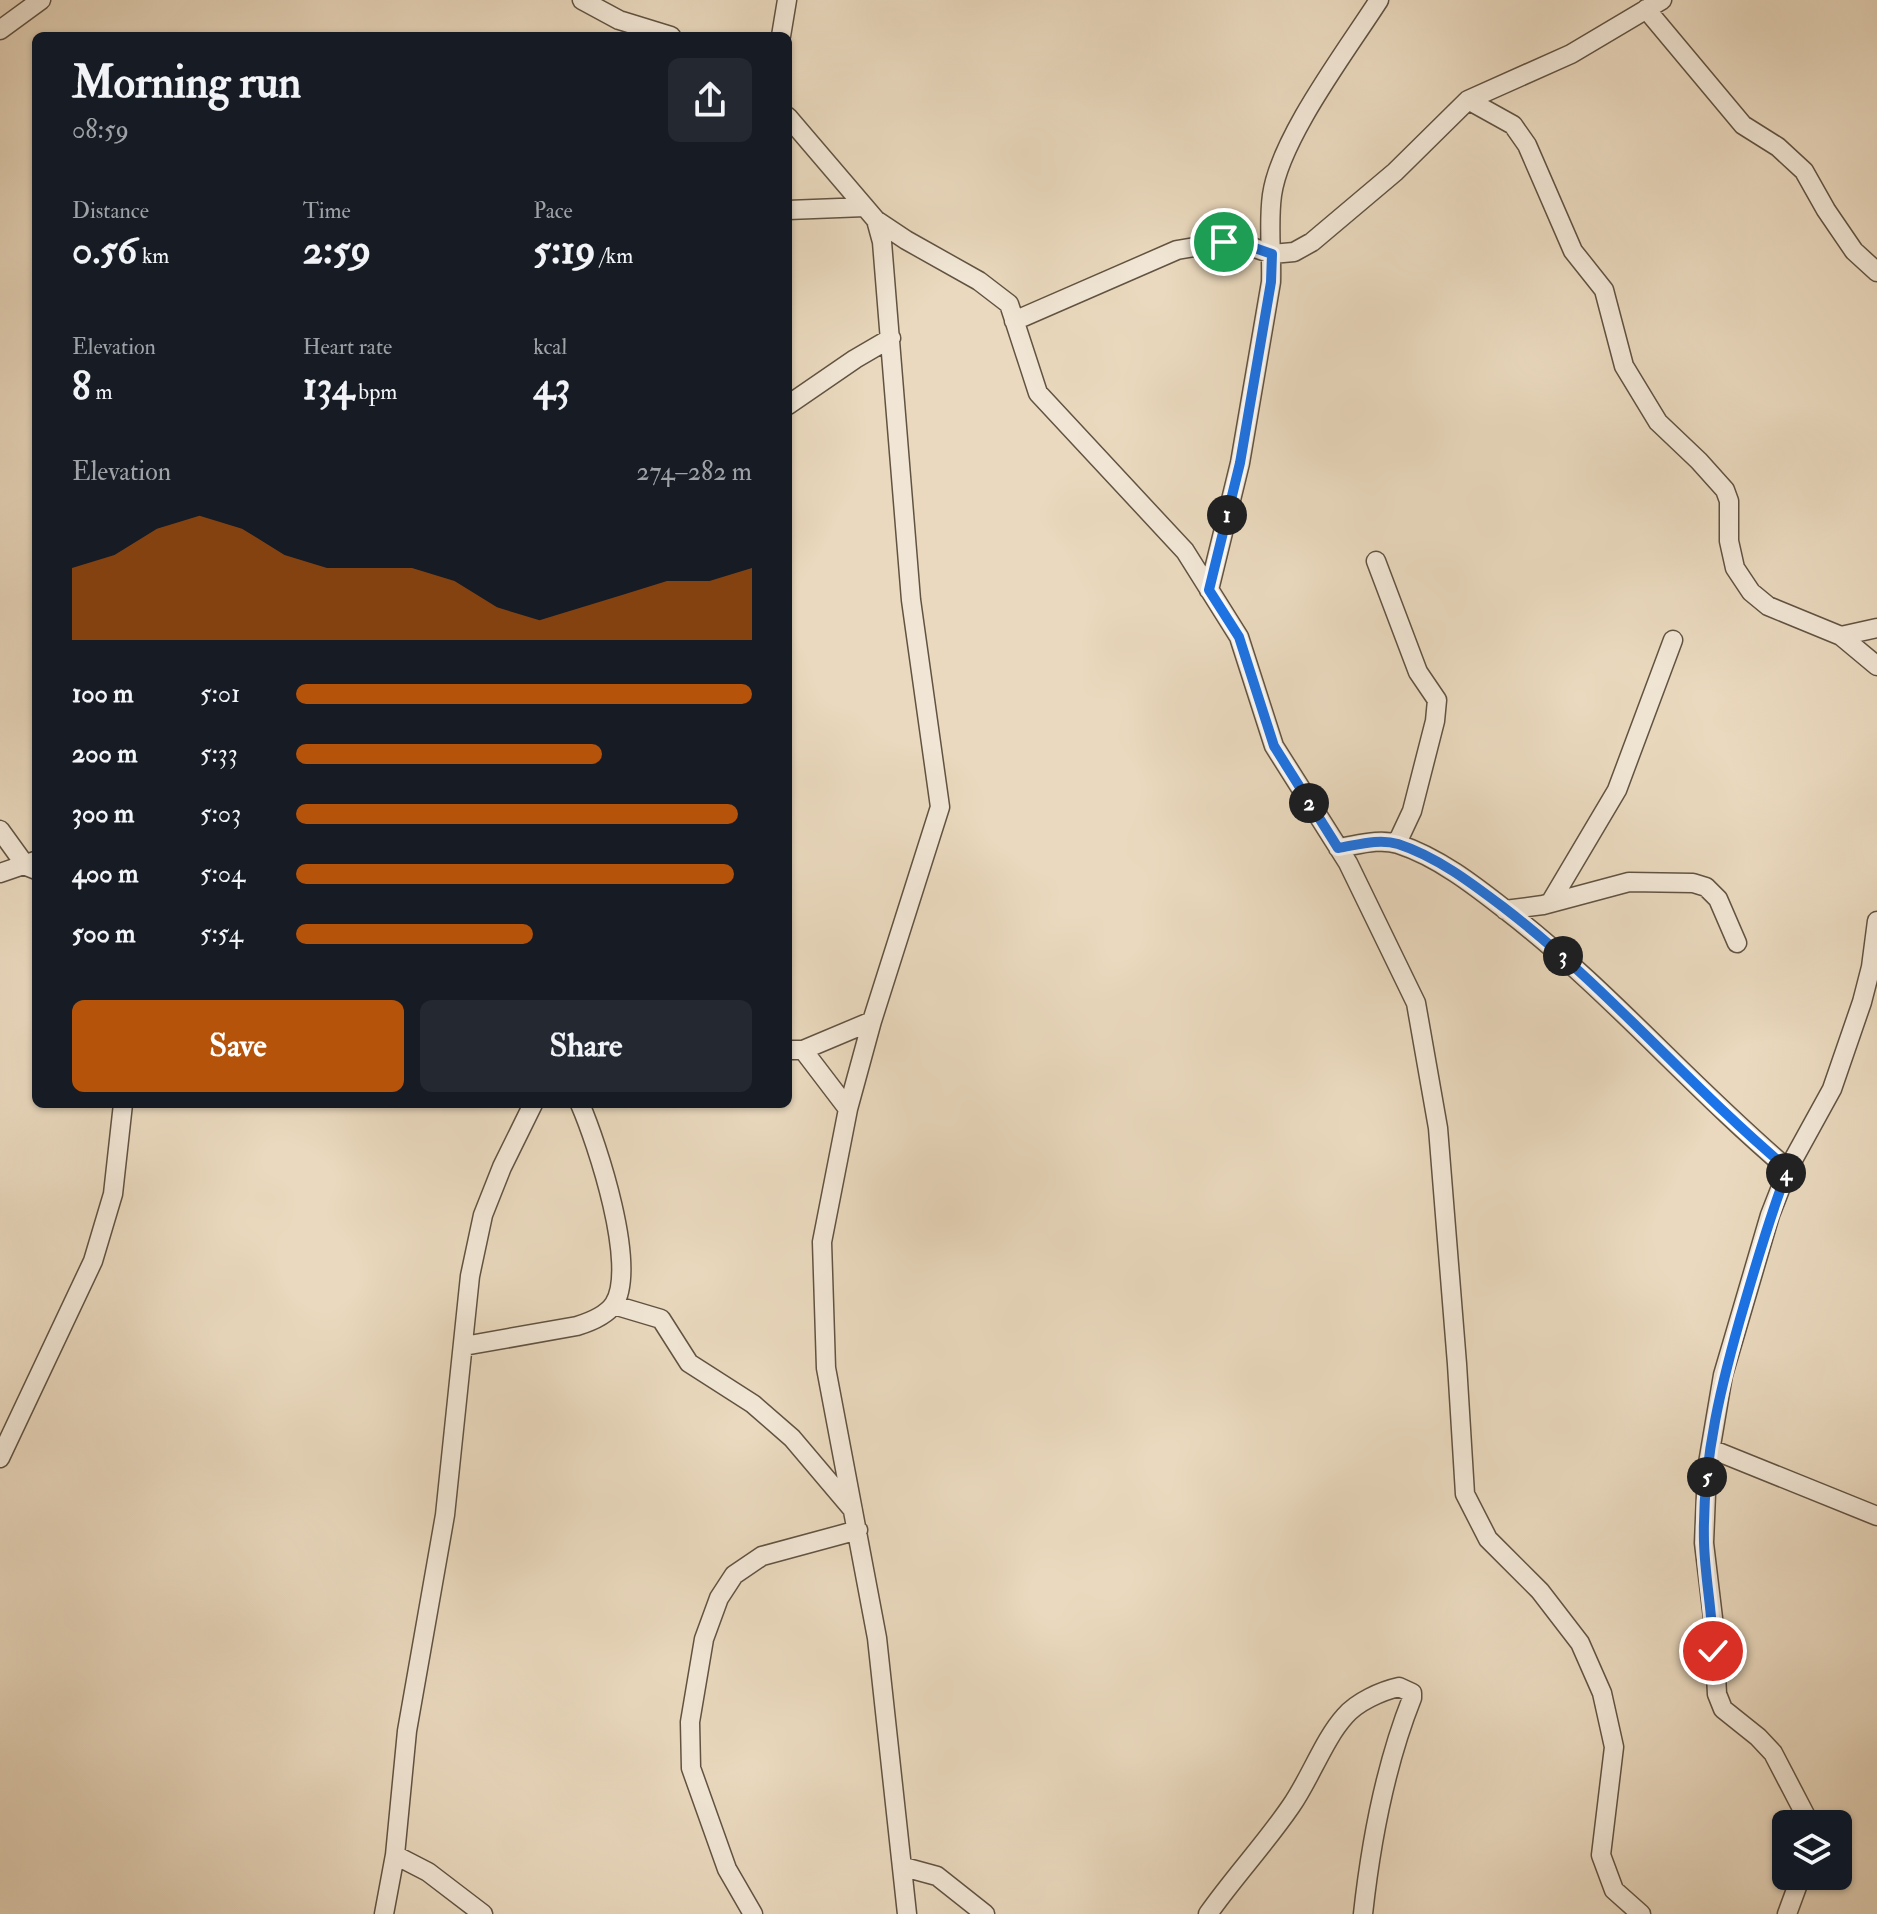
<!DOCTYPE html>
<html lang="en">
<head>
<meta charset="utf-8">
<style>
	body { margin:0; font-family:"IM FELL Double Pica",serif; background:#242831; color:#f1f3f6; height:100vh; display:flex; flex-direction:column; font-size:30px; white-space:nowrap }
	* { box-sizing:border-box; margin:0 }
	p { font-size:26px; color:#9ea1a6 }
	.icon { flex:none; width:44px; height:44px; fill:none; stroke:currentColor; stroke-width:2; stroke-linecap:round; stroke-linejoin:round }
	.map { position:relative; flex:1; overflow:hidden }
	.side { position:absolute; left:32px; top:32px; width:760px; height:1076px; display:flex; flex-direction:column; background:#171b24; border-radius:12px; box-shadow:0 2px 6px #0004 }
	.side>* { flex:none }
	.tools { position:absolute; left:1772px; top:1810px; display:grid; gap:16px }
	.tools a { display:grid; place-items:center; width:80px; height:80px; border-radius:12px; background:#171b24; box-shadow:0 2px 6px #0004; font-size:40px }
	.pin { position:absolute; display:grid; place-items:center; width:68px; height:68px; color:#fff; margin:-34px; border:4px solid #fff; border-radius:50%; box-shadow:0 2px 8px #0007 }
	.km { position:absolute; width:40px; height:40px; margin:-20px; border-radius:50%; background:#222; color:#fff; font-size:22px; line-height:40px; text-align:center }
	.round { display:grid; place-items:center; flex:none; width:84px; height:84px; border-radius:12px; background:#242831 }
	.head { display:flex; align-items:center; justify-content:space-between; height:136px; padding:0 40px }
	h1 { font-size:44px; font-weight:700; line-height:60px }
	.metrics { display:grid; grid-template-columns:repeat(3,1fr); gap:12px; height:136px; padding:8px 40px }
	.metrics div { display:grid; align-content:center }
	.metrics b { font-size:40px; font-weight:700 }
	.metrics small { font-size:22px; font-weight:400 }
	.metrics p { font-size:22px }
	.chart { height:224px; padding:16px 40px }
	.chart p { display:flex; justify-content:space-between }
	.chart svg { width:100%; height:144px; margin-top:8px; fill:#b45309; opacity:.7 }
	.action { display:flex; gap:16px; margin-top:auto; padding:16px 40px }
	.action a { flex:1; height:92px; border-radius:12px; background:#b45309; color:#fff; font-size:32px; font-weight:700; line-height:92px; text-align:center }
	.action a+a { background:#242831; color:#f1f3f6 }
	ul { padding:0 40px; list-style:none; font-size:26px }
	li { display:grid; grid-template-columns:128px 96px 1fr; align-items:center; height:60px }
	li i { height:20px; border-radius:10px; background:#b45309 }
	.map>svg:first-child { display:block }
</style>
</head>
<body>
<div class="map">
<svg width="1877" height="1914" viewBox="0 0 1877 1914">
	<rect width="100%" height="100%" fill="#ead9be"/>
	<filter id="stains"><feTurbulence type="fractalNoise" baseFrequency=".0025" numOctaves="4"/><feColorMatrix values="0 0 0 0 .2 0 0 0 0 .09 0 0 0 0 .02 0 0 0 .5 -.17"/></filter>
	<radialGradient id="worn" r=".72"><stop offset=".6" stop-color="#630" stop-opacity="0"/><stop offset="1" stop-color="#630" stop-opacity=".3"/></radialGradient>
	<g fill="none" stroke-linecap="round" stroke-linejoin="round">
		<defs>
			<path id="street" d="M582 0 619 20 671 36
				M1646 9 1743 125 1778 147 1804 171 1826 210 1854 251 1877 272
				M0 30 41 0
				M781 36 787 0
				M1468 100 1513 125 1527 145 1573 251 1604 290 1624 366 1658 422 1699 461 1725 490 1729 501V541L1735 568 1751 592 1768 606 1841 636 1877 666
				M788 117 876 220 882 242 911 600 940 807 872 1021 848 1109 822 1242 826 1368 877 1638 907 1914
				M788 210 865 207
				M876 220 906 240 979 281 1009 304 1038 393 1185 551 1239 637 1274 746 1348 863 1416 1003 1438 1128 1457 1364 1465 1494 1488 1539 1540 1591 1580 1643 1602 1693 1614 1747 1601 1855 1614 1890 1641 1914
				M1014 321 1177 250 1224 242 1249 246 1272 254 1294 252 1312 242 1395 172 1468 100 1571 54 1662 0
				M788 405 855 359 891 338
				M1376 561 1418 672 1437 700 1435 721 1412 811 1397 843
				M1209 590 1240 463 1271 282C1272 253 1268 224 1272 195 1280 138 1347 50 1379 0
				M1841 636 1877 628
				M0 830 26 866 36 870
				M1338 848C1358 845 1379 838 1398 844 1438 857 1474 885 1507 911 1608 989 1691 1087 1788 1169
				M0 873 35 861
				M1550 903 1617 790 1673 640
				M1505 910 1543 905 1629 882 1693 883 1706 887 1718 899 1737 943
				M788 1050H803L872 1021
				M803 1050 848 1109
				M614 1305 661 1319 689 1363 753 1404 792 1438 853 1510
				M464 1346 577 1326C590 1322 606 1316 614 1304 638 1267 597 1143 580 1104
				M1711 1449 1877 1516
				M0 1458 93 1261 113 1194 123 1104
				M1810 1824 1773 1753 1758 1737 1723 1709 1717 1694 1713 1618 1704 1543 1707 1469 1723 1375 1770 1215 1788 1169 1832 1089 1862 1002 1871 967 1877 921
				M395 1855 428 1872 483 1914
				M904 1867 937 1876 985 1914
				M384 1914 395 1855 407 1731 445 1515 470 1276 483 1215 502 1167 533 1104
				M753 1914 727 1869 691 1768 690 1722 704 1639 719 1598 734 1575 762 1556 858 1530
				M1208 1914C1234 1877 1265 1844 1291 1806 1310 1779 1324 1739 1345 1716 1357 1702 1381 1691 1399 1687L1412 1693V1698C1385 1766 1371 1841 1363 1914
				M1787 1914 1801 1876"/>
		</defs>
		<use href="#street" stroke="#615342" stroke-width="21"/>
		<use href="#street" stroke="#f1e6d5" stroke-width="18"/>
	</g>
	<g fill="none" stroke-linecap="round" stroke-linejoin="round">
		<defs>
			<path id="route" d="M1224 242 1249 246 1272 254 1271 282 1240 463 1209 590 1239 637 1274 746 1338 848C1357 845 1379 838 1398 844 1438 857 1474 885 1507 910 1608 988 1690 1087 1788 1169 1771 1213 1758 1257 1745 1302 1722 1380 1702 1460 1704 1542 1705 1579 1713 1615 1713 1651"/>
		</defs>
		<use href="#route" stroke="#fff" stroke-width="16"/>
		<use href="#route" stroke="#1a73e8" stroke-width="10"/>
	</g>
	<rect width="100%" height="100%" filter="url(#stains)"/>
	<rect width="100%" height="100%" fill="url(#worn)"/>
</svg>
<div class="tools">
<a><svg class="icon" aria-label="layers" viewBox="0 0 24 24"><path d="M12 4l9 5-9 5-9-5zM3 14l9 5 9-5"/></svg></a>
</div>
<div class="pin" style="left:1224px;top:242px;background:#1e9e55"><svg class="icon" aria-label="arrive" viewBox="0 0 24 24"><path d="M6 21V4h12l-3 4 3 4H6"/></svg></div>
<div class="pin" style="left:1713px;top:1651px;background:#d93025"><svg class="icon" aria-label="check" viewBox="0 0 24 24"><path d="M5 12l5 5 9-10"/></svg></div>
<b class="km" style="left:1227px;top:515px">1</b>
<b class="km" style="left:1309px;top:803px">2</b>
<b class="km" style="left:1563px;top:956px">3</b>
<b class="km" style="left:1786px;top:1173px">4</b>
<b class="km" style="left:1707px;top:1477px">5</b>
<section class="side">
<div class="head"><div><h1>Morning run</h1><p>08:59</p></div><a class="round"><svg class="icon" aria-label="share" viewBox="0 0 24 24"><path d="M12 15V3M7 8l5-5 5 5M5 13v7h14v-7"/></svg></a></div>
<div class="metrics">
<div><p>Distance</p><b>0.56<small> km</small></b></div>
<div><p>Time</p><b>2:59</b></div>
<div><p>Pace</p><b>5:19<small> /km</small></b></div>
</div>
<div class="metrics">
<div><p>Elevation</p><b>8<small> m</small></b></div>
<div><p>Heart rate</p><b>134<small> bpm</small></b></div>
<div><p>kcal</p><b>43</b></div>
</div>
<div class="chart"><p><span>Elevation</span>274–282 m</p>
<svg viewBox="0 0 160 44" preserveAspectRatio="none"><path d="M0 44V22L10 18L20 10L30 6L40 10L50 18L60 22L70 22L80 22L90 26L100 34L110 38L120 34L130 30L140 26L150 26L160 22V44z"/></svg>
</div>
<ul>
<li><b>100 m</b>5:01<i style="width:100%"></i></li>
<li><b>200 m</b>5:33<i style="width:67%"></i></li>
<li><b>300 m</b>5:03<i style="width:97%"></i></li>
<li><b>400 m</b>5:04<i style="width:96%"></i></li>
<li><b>500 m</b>5:54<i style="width:52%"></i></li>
</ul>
<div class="action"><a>Save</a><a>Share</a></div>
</section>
</div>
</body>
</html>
